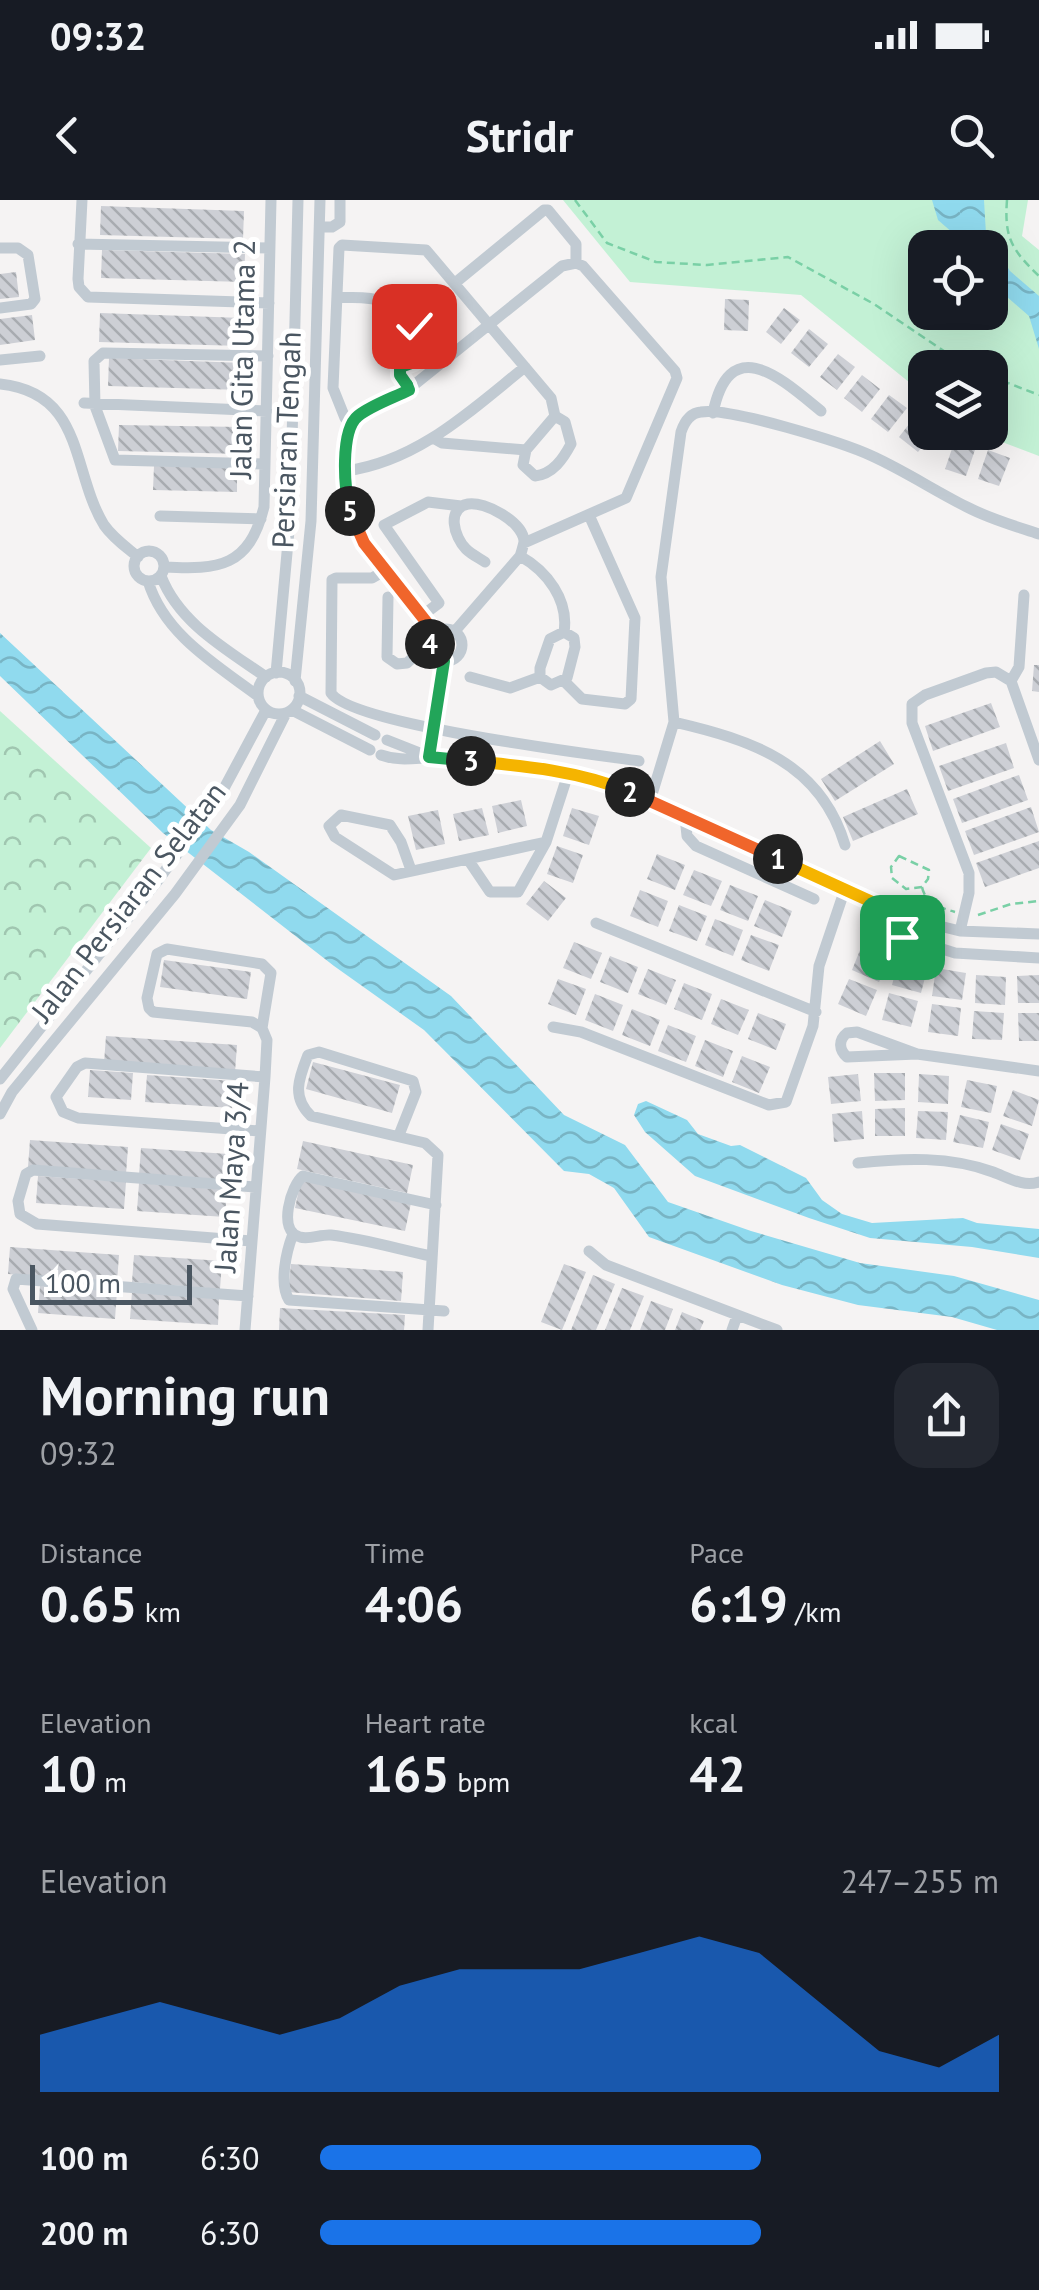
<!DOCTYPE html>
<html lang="en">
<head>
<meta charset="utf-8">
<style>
	body { margin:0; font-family:"PT Sans",sans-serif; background:#242831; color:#f1f3f6; height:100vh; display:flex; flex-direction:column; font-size:38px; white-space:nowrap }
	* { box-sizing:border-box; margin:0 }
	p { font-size:32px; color:#9ea1a6 }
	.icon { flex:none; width:55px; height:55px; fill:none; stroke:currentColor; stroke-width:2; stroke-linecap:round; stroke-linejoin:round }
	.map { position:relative; height:1130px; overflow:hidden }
	.panel { display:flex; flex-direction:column; background:#171b24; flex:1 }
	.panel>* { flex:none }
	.tools { position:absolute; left:908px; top:30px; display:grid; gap:20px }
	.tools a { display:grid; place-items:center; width:100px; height:100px; border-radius:20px; background:#171b24; box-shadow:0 10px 40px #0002; font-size:50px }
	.scale { position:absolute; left:30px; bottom:25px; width:162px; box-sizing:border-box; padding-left:10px; border:5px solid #4a5661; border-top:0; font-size:28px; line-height:35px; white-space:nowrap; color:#4a5661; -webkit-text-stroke:8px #fff; paint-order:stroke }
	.pin { position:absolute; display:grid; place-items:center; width:85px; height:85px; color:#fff; margin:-42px; border-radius:20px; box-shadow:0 5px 15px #0006 }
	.km { position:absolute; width:50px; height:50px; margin:-25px; border-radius:50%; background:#222; color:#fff; font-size:28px; line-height:50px; text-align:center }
	.round { display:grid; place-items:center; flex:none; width:105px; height:105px; border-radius:30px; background:#242831 }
	.headline { display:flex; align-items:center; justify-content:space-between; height:170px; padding:0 40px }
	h1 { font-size:55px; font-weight:700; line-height:75px }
	.stats { display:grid; grid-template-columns:repeat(3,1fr); gap:15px; height:170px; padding:10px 40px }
	.stats div { display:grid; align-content:center }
	.stats b { font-size:50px; font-weight:700 }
	.stats small { font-size:28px; font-weight:400 }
	.stats p { font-size:28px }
	.chart { height:280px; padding:20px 40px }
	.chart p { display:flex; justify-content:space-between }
	.chart svg { width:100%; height:180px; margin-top:10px; fill:#1a73e8; opacity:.7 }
	ul { padding:0 40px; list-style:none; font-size:32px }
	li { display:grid; grid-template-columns:160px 120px 1fr; align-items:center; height:75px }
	li i { height:25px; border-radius:12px; background:#1a73e8 }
	.status { display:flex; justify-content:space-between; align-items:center; height:70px; padding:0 50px; background:#171b24; direction:ltr }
	.status svg { height:28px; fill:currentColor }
	header { display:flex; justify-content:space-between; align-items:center; height:130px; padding:0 40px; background:#171b24; font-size:45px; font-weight:700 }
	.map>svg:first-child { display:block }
</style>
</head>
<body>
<div class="status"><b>09:32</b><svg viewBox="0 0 49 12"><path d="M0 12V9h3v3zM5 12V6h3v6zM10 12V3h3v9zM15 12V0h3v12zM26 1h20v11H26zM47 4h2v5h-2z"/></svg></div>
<header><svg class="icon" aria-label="back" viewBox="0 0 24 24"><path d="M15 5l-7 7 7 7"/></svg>Stridr<svg class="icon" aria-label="search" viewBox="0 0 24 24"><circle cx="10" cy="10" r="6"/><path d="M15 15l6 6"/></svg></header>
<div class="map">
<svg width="1039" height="1130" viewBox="0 0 1039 1130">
	<defs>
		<pattern id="forest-crowns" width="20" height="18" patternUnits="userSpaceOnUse" patternTransform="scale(2.5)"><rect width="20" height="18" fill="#c3f1d5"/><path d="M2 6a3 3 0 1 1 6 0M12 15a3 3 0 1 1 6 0" fill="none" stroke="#a0c6b0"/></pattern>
		<pattern id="water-waves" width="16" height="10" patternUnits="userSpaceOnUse" patternTransform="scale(2.5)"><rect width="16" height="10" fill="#90daee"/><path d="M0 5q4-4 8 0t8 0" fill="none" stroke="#78b4c4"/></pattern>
		<pattern id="building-back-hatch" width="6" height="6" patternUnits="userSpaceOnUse" patternTransform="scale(2.5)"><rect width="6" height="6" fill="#cdcfd5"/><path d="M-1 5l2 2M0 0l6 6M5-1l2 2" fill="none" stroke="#a8abb0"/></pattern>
	</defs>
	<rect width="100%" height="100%" fill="#f5f3f3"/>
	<path fill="#c3f1d5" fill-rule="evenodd" d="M563 0H1028L1022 36 1039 50V256L978 233 990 232V168H925V195L801 95 630 82ZM925 48H990V112H925Z"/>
	<path fill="url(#forest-crowns)" d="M0 511 151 648 0 848Z"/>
	<path fill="url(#water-waves)" d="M932 0H984L986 34 1010 71 1039 96V149L1029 116 990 82V48L969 47 938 20Z
		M0 433 211 630 249 652 451 796 564 915 625 945 668 1002 751 1031 860 1063 954 1076 1039 1100V1130H997L952 1117 858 1105 782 1085 649 1037 614 988 589 974 564 971 424 830 334 766 163 633 0 476Z
		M646 901 687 920 698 934 731 946 740 945 806 978 822 1000 842 1014 872 1023 963 1018 977 1023 1039 1029V1058L972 1047 870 1038 809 1018 695 976 645 932 634 915 638 904Z"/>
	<path fill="url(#building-back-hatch)" d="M101 6 244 11 243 39 100 35Z
		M102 50 245 54 244 82 101 78Z
		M16 72 19 97 0 99V74Z
		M725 99 749 100 748 131 724 130Z
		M784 108 800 120 781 144 766 132Z
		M100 113 243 118 242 146 99 142Z
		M32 115 35 140 0 145V119Z
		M809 129 828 144 809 167 791 153Z
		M838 154 855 167 837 190 820 177Z
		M109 158 244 163 243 190 108 186Z
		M862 175 880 189 862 212 844 198Z
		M889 195 907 208 888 232 871 219Z
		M916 215 925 222V232H934L918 252 899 237Z
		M119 225 242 227V254L118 251Z
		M955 240 976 247 966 276 945 269Z
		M988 250 1010 258 999 286 978 279Z
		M154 266 237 268V292L153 290Z
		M1034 465H1039V492L1032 491Z
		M991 503 1000 527 933 551 925 526Z
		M880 541 894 564 835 601 821 579Z
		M1006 543 1014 568 948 591 939 566Z
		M1019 575 1028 600 962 623 953 599Z
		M907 589 918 614 853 641 843 617Z
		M521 600 527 626 498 633 492 606Z
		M1031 607 1039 632 974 655 965 631Z
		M482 608 489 635 459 641 453 614Z
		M572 608 599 616 589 645 563 636Z
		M438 610 445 644 416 650 408 616Z
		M1039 641V668L985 687 976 663Z
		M557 646 583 655 573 683 547 674Z
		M657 654 685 665 675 690 647 679Z
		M694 670 722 681 711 706 683 695Z
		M544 681 566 698 548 721 526 704Z
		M730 685 758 696 748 721 720 710Z
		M640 690 668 701 658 727 630 716Z
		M765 700 792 711 782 737 754 726Z
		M679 705 707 716 697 741 669 731Z
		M715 719 743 730 733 756 705 745Z
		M751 735 779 745 769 771 741 760Z
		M574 742 602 753 591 779 563 768Z
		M862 745 890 756 879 782 852 770Z
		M610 756 638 767 628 793 600 782Z
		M899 758 928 766 921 793 892 785Z
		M164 760 251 772 247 799 160 787Z
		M936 768 966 773 962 800 932 796Z
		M648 769 676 780 666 805 638 794Z
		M976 775 1006 777 1005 805 975 803Z
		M1039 775V803H1018L1017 776Z
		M558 779 586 789 576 815 548 804Z
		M849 779 877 790 866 816 838 804Z
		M684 783 712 794 702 820 674 809Z
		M889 793 918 801 911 827 882 820Z
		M595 794 623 805 613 831 585 820Z
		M721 799 749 810 738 835 711 824Z
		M932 804 961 808 958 836 928 832Z
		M632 809 660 820 650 846 622 835Z
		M974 811 1004 813 1002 840 972 839Z
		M758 813 786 824 776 850 748 839Z
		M1018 813H1039V841H1019Z
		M668 825 696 836 686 862 658 851Z
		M106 836 237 845 235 872 104 863Z
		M705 840 733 851 723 877 695 866Z
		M742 856 770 867 759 893 732 882Z
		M313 862 400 885 392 913 306 889Z
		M90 870 133 873 131 900 88 897Z
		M874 873H905V900L875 901Z
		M858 874 861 901 831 904 828 877Z
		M919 874 949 876 948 904 918 902Z
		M147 875 234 881 232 908 145 902Z
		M967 880 997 886 991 913 961 907Z
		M1013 890 1039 900 1032 926 1003 916Z
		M905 908V936H875V909Z
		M862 911 864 939 834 942 832 914Z
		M918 911 948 912 946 940 916 938Z
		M960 915 989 922 983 948 953 942Z
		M1001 924 1029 934 1020 960 992 950Z
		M30 940 128 947 126 974 28 967Z
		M303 941 413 965 407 993 297 969Z
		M141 948 228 954 227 981 139 975Z
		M38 976 126 982 124 1009 36 1003Z
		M301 980 411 1003 405 1031 295 1008Z
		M139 983 227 990 225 1017 137 1011Z
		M10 1047 119 1055 117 1082 8 1074Z
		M134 1055 222 1061 220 1089 132 1082Z
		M291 1064 403 1072 401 1101 288 1092Z
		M564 1064 586 1072 562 1130 541 1122Z
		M593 1075 615 1084 596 1130H571Z
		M40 1086 117 1091 115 1119 38 1113Z
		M622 1088 644 1096 630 1130H605Z
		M132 1092 219 1098 218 1125 130 1119Z
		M651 1101 673 1109 665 1130H640Z
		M280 1108 405 1115 404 1130H279Z
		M682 1112 704 1121 700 1130H675Z"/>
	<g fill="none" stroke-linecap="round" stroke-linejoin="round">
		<path stroke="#7ad0a6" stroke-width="2.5" stroke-dasharray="8 5" stroke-linecap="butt" d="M575 0 607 43 656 62 707 65 788 57 874 104 969 168
			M1007 0C1004 38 1012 50 1039 76
			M990 176 1039 195
			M899 656 929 670 928 679 922 687 906 689 892 678 891 667Z
			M922 687C925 703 941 708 955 712
			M978 715 1011 704 1039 701"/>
		<path stroke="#c1cad2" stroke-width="11" d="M82 0 78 79 79 87 88 97 269 103
			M320 27H332L340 22V0
			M78 44 270 48
			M0 48H18L28 55 35 99 31 104 0 108
			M455 83 544 10H548L576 44V63
			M337 97C366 99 389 92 401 124
			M404 123 418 129 422 145 415 162 403 167 394 164 389 147 396 126Z
			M0 160 40 156
			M0 184C85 193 71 271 104 325 113 338 126 347 138 357
			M84 203 267 211
			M713 213C730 130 783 180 821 211
			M352 223 345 218 333 188 339 48 342 45 426 50 551 198 555 216 565 222 571 244C563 259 553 274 535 276L523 265 526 250 555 216
			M435 239 442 243 526 250
			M265 264 115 260 95 206 94 161 103 153 268 156
			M346 271C418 261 470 211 525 167
			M160 316 261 319
			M134 366a15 15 0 1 1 30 0a15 15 0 1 1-30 0Z
			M520 356C547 371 569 400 564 432
			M164 367C219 370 249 367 264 307L271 0
			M386 370 372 378H336L332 380 331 493C352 525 591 554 639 561
			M161 376C179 423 226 449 266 477
			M148 381C164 434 215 464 258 496
			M388 397 387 457 397 464 407 463 420 451 430 448
			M423 415 439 403 384 325 428 302 461 306
			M430 445a16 16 0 1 1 32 0a16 16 0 1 1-32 0Z
			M455 431 520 356C521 354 524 343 524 341 523 322 485 301 468 304 446 308 454 337 466 349 471 354 479 358 485 362
			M564 432 574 438 575 447 567 478 551 485 540 477V468L550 439Z
			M435 433 358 332 348 305V231L356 217 409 189 562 66 576 63 583 66 675 171 677 178 626 298 524 343
			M258 493a21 21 0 1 1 42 0a21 21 0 1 1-42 0Z
			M276 473 290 320 298 0
			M470 477 510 488 540 477
			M295 481 311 321 320 0
			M564 481 582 499 625 504 631 499 635 418 589 315
			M1011 481 1019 467 1024 395
			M1011 481 1039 560
			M299 496 375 535
			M292 510 370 550
			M674 522C751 540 820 562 845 645
			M387 540 425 555
			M381 555C403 563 422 556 444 558 505 564 565 569 624 590L907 718 960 731 1039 734
			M429 557 443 461
			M650 601 674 522 661 377 681 232C684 223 690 213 701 212 729 207 844 243 872 256 905 271 935 291 967 307 990 319 1015 326 1039 334
			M685 617 687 636 696 646 814 699
			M469 661 490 692H518L546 642 568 574
			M411 670 401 642 390 625 341 615 329 626 335 637 394 675 546 642
			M596 723 816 812
			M873 727 955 753 1039 758
			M960 731 969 693V673L912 523V504L925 495 986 473 996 472 1011 481
			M553 827 581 832 769 905 786 902 813 826 819 766 845 689
			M917 854 857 832 847 833C838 840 839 850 847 857L917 854 1039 871
			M0 879 159 679 221 594 266 510
			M0 914 12 892 175 694 240 605 286 513
			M260 931 78 918 63 912 56 897 77 867 85 863 265 877
			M399 935 416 892 413 881 319 852 308 855C299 878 291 897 311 916L425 943 438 955 428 1130
			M858 963C903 958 950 956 993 972 1009 978 1023 987 1039 982
			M293 1034C286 1052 279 1084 289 1100L444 1111
			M251 1041 37 1024 20 1014 18 1001 26 974 33 970 255 987
			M589 1051 606 1065 777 1130
			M431 1056C398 1049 364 1039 331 1035 321 1034 309 1040 300 1037 277 1032 291 985 303 976L436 1005
			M32 1130 13 1089 16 1079 248 1096
			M245 1130 265 877 267 840 262 828 271 773 262 764 167 749 157 754 147 798 149 808 153 812 252 822 262 828
			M732 1130 737 1116"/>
	</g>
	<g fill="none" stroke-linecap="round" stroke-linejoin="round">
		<defs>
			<path id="split-1" d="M778 659 907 718 902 737"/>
			<path id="split-2" d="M630 592 778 659"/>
			<path id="split-3" d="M471 561C525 566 580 571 630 592"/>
			<path id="split-4" d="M430 444 432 453 444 461 429 557 471 561"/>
			<path id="split-5" d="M350 311 364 343 435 433 430 444"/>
			<path id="split-6" d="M350 311C344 291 340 230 358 216 372 205 393 198 409 190L407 185"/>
			<path id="split-7" d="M407 185 400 175V167L414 162 422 145 414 126"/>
		</defs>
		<use href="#split-1" stroke="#fff" stroke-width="20"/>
		<use href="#split-2" stroke="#fff" stroke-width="20"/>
		<use href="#split-3" stroke="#fff" stroke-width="20"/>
		<use href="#split-4" stroke="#fff" stroke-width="20"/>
		<use href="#split-5" stroke="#fff" stroke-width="20"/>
		<use href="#split-6" stroke="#fff" stroke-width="20"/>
		<use href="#split-7" stroke="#fff" stroke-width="20"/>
		<use href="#split-1" stroke="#f5b400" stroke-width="12"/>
		<use href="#split-2" stroke="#f0652b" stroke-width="12"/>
		<use href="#split-3" stroke="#f5b400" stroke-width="12"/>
		<use href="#split-4" stroke="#22a559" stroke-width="12"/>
		<use href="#split-5" stroke="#f0652b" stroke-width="12"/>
		<use href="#split-6" stroke="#22a559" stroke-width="12"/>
		<use href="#split-7" stroke="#22a559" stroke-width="12"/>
	</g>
	<g text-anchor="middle" stroke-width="10" stroke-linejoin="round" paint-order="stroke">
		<g font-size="30" fill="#4a5661" stroke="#fff">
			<text transform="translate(243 159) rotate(-89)" y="10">Jalan Gita Utama 2</text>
			<text transform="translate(287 240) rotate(-88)" y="10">Persiaran Tengah</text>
			<text transform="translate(129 702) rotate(-52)" y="10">Jalan Persiaran Selatan</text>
			<text transform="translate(232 977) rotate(-86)" y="10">Jalan Maya 3/4</text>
		</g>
	</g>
</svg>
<div class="tools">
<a><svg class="icon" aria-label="locate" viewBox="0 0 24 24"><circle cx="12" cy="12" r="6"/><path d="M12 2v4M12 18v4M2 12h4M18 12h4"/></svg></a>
<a><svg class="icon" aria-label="layers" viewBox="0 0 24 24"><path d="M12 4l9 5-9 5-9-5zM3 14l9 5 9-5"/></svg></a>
</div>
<div class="scale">100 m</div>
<div class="pin" style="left:902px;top:737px;background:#1e9e55"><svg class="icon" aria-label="arrive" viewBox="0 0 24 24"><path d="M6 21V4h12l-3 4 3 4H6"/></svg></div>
<div class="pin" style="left:414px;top:126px;background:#d93025"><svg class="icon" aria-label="check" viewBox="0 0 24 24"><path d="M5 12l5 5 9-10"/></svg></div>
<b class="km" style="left:778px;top:659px">1</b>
<b class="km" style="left:630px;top:592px">2</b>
<b class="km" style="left:471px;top:561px">3</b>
<b class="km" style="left:430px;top:444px">4</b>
<b class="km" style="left:350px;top:311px">5</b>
</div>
<section class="panel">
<div class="headline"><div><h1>Morning run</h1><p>09:32</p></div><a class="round"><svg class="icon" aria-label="share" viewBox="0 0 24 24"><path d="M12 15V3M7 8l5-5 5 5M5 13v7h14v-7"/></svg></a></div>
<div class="stats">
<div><p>Distance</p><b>0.65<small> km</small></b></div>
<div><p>Time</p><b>4:06</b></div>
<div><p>Pace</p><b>6:19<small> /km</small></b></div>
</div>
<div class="stats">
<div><p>Elevation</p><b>10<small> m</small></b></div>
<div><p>Heart rate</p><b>165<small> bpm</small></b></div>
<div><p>kcal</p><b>42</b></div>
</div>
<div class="chart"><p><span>Elevation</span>247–255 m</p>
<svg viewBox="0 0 160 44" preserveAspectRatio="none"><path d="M0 44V30L10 26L20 22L30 26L40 30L50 26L60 18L70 14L80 14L90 14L100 10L110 6L120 10L130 22L140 34L150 38L160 30V44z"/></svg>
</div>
<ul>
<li><b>100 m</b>6:30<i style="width:65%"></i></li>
<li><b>200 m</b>6:30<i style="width:65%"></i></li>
</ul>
</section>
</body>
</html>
